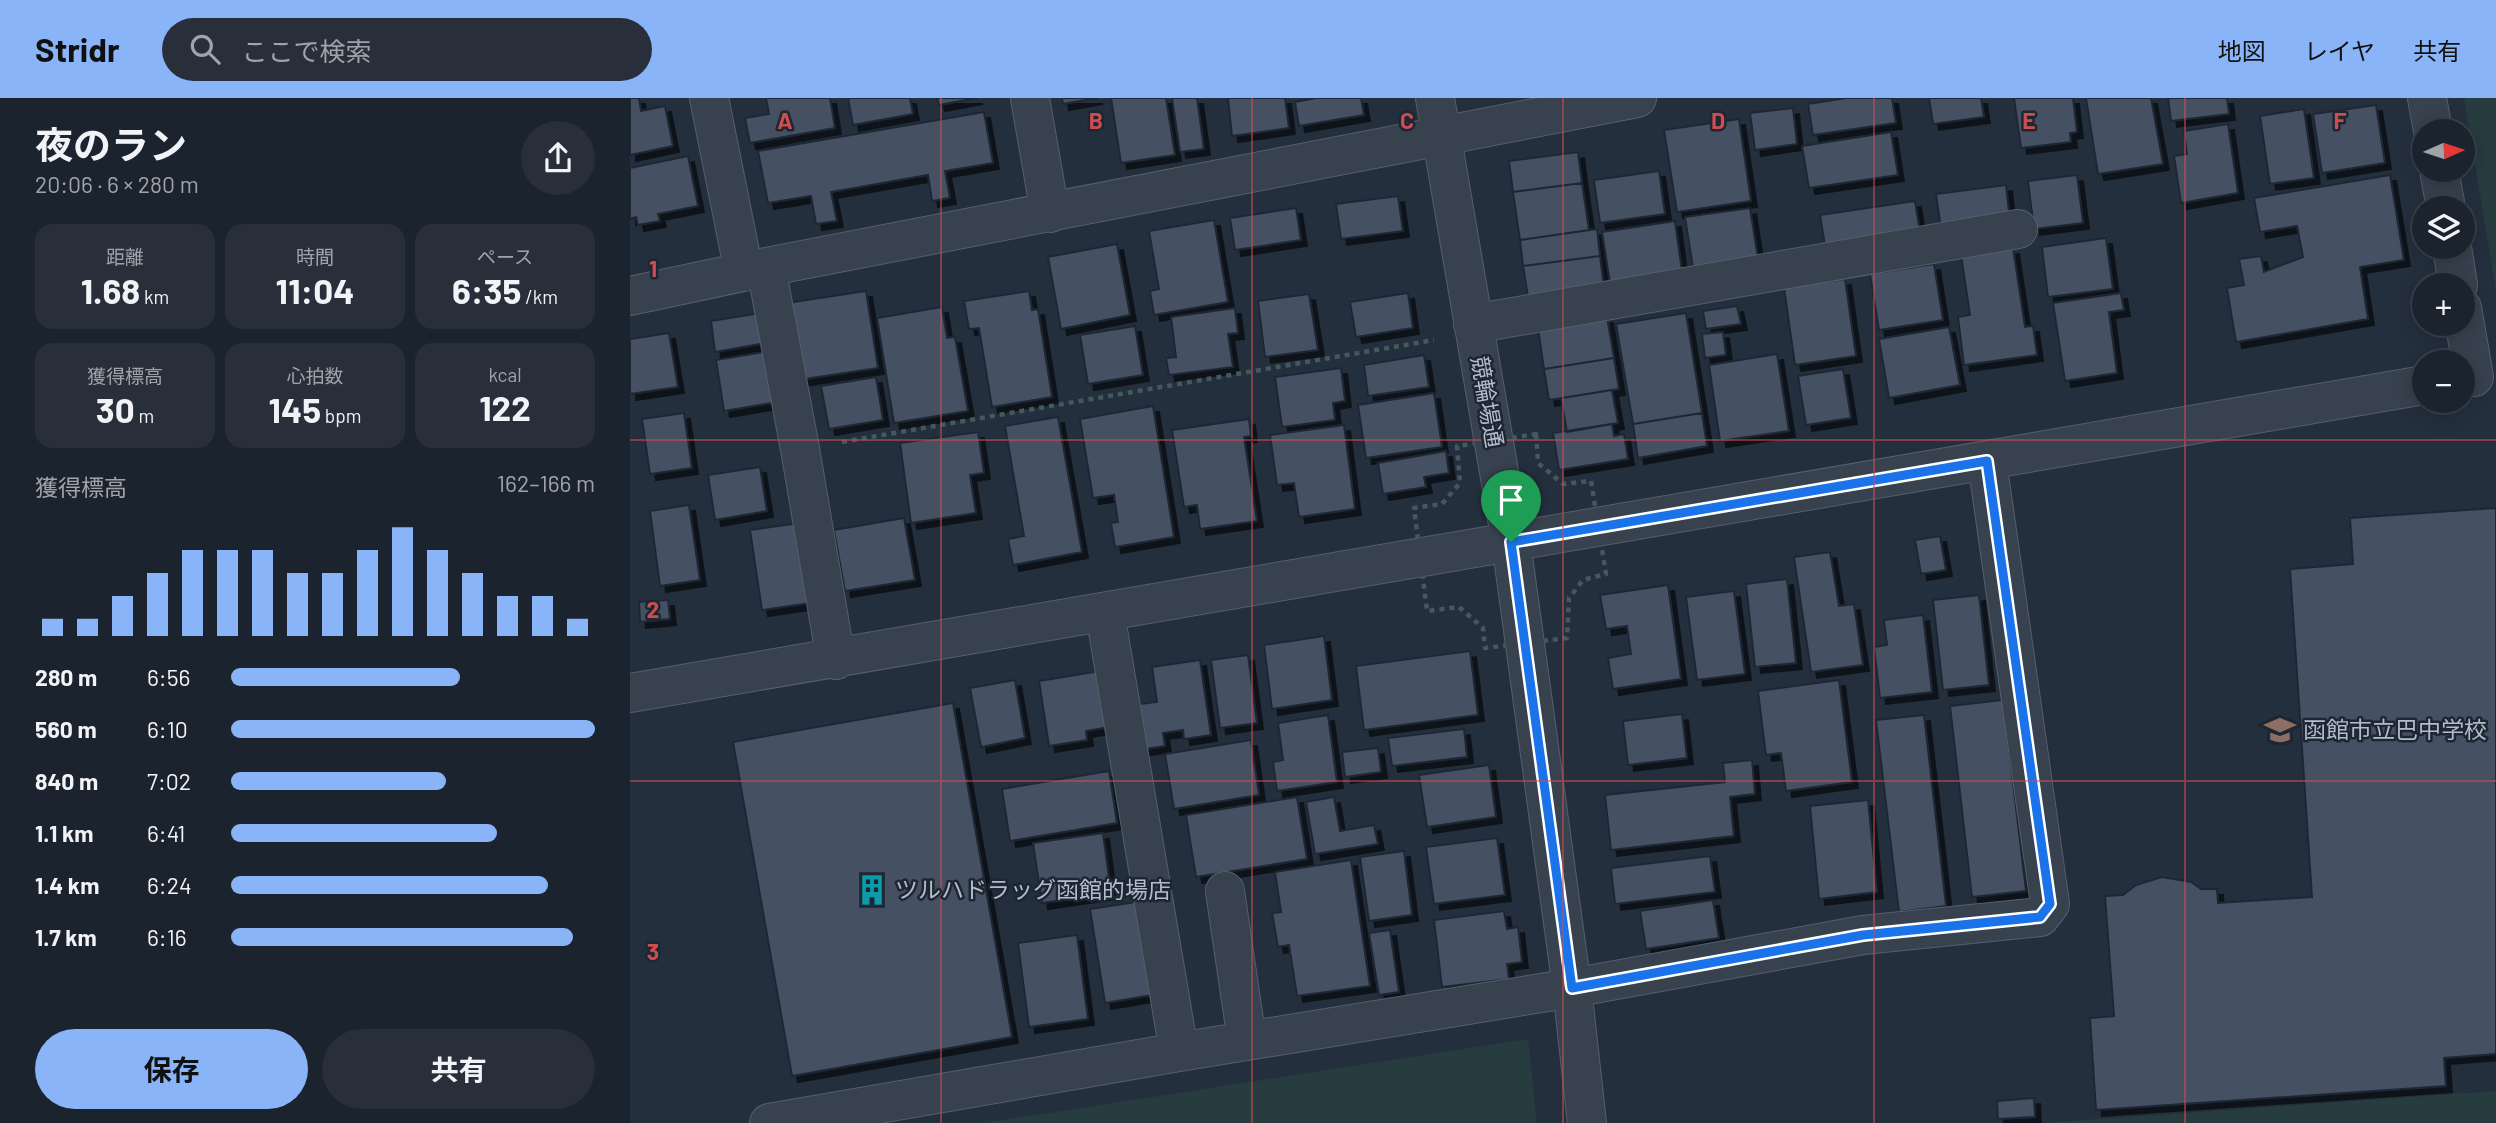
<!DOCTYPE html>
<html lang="ja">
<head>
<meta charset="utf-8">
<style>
	body { margin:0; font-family:Barlow,"Noto Sans JP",sans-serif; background:#282f3a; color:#f1f3f6; height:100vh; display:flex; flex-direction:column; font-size:26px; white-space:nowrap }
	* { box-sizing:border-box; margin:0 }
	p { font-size:23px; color:#a0a4aa }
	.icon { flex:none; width:38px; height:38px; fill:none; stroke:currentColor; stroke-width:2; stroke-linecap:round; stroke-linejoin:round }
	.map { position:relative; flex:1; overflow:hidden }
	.details { display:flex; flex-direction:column; background:#1b232e; width:630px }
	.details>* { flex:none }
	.needle { width:46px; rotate:87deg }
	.controls { position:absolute; left:1782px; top:21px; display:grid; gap:14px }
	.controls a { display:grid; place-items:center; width:63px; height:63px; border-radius:50%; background:#1b232e; box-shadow:0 4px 18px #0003,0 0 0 2px #39404a; font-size:35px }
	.pin { position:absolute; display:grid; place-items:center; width:60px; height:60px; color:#fff; margin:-72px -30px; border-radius:50% 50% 50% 0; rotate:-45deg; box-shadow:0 0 7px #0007 }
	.pin .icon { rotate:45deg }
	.round { display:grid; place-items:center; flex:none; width:74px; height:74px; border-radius:37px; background:#282f3a }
	.overview { display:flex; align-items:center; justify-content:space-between; height:119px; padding:0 35px }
	h1 { font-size:38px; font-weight:700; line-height:52px }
	.stats { display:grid; grid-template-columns:repeat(3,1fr); gap:10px; height:119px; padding:7px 35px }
	.stats div { display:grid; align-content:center; border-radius:18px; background:#282f3a; text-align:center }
	.stats b { font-size:35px; font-weight:700 }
	.stats small { font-size:19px; font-weight:400 }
	.stats p { font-size:19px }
	.chart { height:196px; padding:14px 35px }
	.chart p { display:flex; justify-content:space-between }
	.chart svg { width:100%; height:126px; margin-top:7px; stroke:#8ab4f8; stroke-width:6 }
	.cta { display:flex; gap:14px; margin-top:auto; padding:14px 35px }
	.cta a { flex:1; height:80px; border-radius:42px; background:#8ab4f8; color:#111; font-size:28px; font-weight:700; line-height:80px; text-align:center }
	.cta a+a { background:#282f3a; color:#f1f3f6 }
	ul { padding:0 35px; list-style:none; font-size:23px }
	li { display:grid; grid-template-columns:112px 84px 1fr; align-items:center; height:52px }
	li i { height:18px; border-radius:9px; background:#8ab4f8 }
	header { display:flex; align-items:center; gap:42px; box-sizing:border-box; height:98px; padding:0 35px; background:#8ab4f8; color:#111 }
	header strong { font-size:33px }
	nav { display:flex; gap:38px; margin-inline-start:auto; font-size:24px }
	.search { width:490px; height:63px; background:#282f3a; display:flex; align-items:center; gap:18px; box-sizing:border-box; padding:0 24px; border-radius:38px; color:#a0a4aa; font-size:26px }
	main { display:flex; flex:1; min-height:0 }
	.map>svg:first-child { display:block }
</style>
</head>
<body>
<header>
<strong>Stridr</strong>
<div class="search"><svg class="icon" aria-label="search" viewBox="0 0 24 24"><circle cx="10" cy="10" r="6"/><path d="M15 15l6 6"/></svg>ここで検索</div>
<nav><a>地図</a><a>レイヤ</a><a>共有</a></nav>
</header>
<main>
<section class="details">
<div class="overview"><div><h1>夜のラン</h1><p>20:06 · 6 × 280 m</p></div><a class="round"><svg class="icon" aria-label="share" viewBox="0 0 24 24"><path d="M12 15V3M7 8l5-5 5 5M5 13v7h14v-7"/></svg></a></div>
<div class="stats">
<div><p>距離</p><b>1.68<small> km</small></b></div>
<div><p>時間</p><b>11:04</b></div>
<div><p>ペース</p><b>6:35<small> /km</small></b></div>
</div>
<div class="stats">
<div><p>獲得標高</p><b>30<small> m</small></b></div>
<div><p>心拍数</p><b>145<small> bpm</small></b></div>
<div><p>kcal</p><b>122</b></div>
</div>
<div class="chart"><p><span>獲得標高</span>162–166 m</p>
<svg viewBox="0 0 160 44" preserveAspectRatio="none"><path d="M5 44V38M15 44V38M25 44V30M35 44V22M45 44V14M55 44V14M65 44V14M75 44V22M85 44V22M95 44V14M105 44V6M115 44V14M125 44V22M135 44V30M145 44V30M155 44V38"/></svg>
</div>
<ul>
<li><b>280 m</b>6:56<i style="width:63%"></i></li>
<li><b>560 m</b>6:10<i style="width:100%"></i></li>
<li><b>840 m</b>7:02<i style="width:59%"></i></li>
<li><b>1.1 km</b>6:41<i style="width:73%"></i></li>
<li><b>1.4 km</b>6:24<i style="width:87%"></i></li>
<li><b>1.7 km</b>6:16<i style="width:94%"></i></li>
</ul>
<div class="cta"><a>保存</a><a>共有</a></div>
</section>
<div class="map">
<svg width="1866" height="1025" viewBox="0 0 1866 1025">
	<defs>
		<filter id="shadow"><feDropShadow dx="6" dy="6" stdDeviation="0" flood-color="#0009"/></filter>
	</defs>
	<rect width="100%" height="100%" fill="#242f3e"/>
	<path fill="#263c3f" d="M1834 0H1866V193Z
		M898 941 907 1025H353Z
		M1866 993V1025H1412Z"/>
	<path fill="#455162" stroke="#1f2835" stroke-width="2" filter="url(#shadow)" d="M0 0H9L11 13 35 8 43 48 0 57Z
		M136 0H200L205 30 120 45 115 20 139 16Z
		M218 0H280L283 16 223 27Z
		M307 0H347L309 7Z
		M432 0H467L433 6Z
		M481 0H536L545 57 491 65Z
		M542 0H567L574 51 550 54Z
		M598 0H655L659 30 602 38Z
		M686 0H731L734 17 669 28 665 4Z
		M1216 0H1262L1266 25 1183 37 1178 6Z
		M1299 0H1351L1354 19 1303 26Z
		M1384 0H1443L1447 34 1440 35 1441 44 1391 50Z
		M1456 0H1521L1533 66 1468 76Z
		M1538 0H1597L1599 16 1541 23Z
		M1746 7 1755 65 1692 75 1683 16Z
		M1163 10 1167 46 1125 52 1120 15Z
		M1674 11 1684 80 1640 86 1630 18Z
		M354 14 363 65 315 73 320 100 302 103 298 77 201 94 207 123 186 126 181 98 138 105 128 53Z
		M1109 21 1121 103 1047 114 1034 32Z
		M1598 26 1608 95 1551 105 1544 58 1557 56 1554 33Z
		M1261 34 1268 77 1179 90 1172 48Z
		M948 54 952 85 883 94 879 63Z
		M58 58 68 108 28 116 30 123 8 127 6 119 0 121V70Z
		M1029 73 1035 116 970 125 964 82Z
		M1447 77 1453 125 1404 131 1398 83Z
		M1760 77 1774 162 1730 169 1738 221 1606 244 1597 190 1614 187 1609 161 1631 158 1634 174 1673 159 1667 128 1630 134 1624 100Z
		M952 85 959 132 890 142 883 94Z
		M1376 87 1380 123 1311 131 1306 96Z
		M768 98 773 133 711 141 706 106Z
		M1285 103 1290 134 1195 148 1190 117Z
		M666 110 671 142 605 152 600 120Z
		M1120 110 1128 160 1063 170 1055 119Z
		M584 122 598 204 524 217 520 193 529 191 519 133Z
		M1045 123 1052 174 980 185 972 134Z
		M967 131 970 158 893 168 890 142Z
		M1476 140 1483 191 1418 199 1412 149Z
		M487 146 500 217 431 231 418 159Z
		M1383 150 1395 229 1403 228 1407 257 1334 267 1328 219 1340 217 1331 157Z
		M970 158 974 189 898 199 893 168Z
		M1304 166 1313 222 1249 232 1240 176Z
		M1215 181 1226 258 1165 267 1154 190Z
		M236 193 248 270 168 282 157 205Z
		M399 193 402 212 408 211 422 299 362 309 349 230 339 231 334 203Z
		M778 195 783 230 726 239 720 204Z
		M1491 195 1494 212 1479 214 1487 275 1435 283 1423 205Z
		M679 196 688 252 635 259 628 203Z
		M1107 208 1111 226 1076 231 1073 213Z
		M312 209 317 240 325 239 338 313 264 325 247 220Z
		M605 210 608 235 598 236 603 269 539 277 536 260 546 259 541 219Z
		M131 215 135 245 85 254 81 223Z
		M1056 215 1072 315 1003 326 986 226Z
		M977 219 984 260 914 271 908 231Z
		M505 228 513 277 458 286 450 237Z
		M1319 229 1330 287 1259 300 1249 241Z
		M1093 234 1096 257 1075 260 1072 236Z
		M39 235 48 289 0 296V241Z
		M140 253 148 304 94 313 86 262Z
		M1147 256 1159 333 1090 343 1079 267Z
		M794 257 799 289 738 298 734 267Z
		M984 260 989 291 919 302 914 271Z
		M711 270 715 303 703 305 705 322 652 329 645 279Z
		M1213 271 1221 320 1176 327 1168 278Z
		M246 279 253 322 199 331 191 288Z
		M982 292 988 325 937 334 931 300Z
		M804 295 812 349 736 360 728 307Z
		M523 308 544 439 485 449 481 425 488 424 484 397 463 400 450 321Z
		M54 315 62 370 20 376 12 321Z
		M1072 315 1077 348 1008 360 1003 326Z
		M428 319 452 454 383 467 378 441 394 438 375 328Z
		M619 321 621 338 614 339 627 423 570 431 567 407 554 409 542 332Z
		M982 326 984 338 994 336 998 361 929 372 923 335Z
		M714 327 725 411 669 419 664 385 647 387 640 337Z
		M348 334 354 375 340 377 346 415 281 425 270 345Z
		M816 353 819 375 794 379 796 389 753 396 748 365Z
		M130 369 137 413 85 422 78 377Z
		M59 407 70 482 30 488 20 413Z
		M1866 410V956L1814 960 1816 988 1466 1012 1460 920 1484 918 1475 798 1493 797 1506 787 1532 779 1561 784 1571 791H1587L1588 805 1682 799 1660 471 1723 466 1720 420Z
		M274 420 285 482 215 493 204 432Z
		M170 425 181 505 132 512 120 432Z
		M1310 438 1316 472 1291 476 1285 442Z
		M1200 454 1209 508 1224 506 1233 567 1181 574 1164 459Z
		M1157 481 1166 565 1125 569 1116 486Z
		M1038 487 1051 581 983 591 978 560 1001 556 997 528 976 531 970 497Z
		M1104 493 1115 576 1067 582 1056 499Z
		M1349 497 1359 587 1313 592 1303 502Z
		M38 502 40 521 10 524 9 504Z
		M1293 517 1302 594 1250 600 1244 549 1257 547 1254 522Z
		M694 538 702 602 642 611 634 547Z
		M840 553 848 617 734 632 726 568Z
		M618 557 627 625 590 630 581 562Z
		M570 562 581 637 554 641 553 632 533 635 535 648 509 652 502 607 527 604 522 569Z
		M470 573 479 629 456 633 457 642 419 648 409 583Z
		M385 582 395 640 351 649 340 590Z
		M1209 582 1222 684 1156 693 1151 655 1136 657 1128 593Z
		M1373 602 1396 793 1342 799 1320 608Z
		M323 605 382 939 162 978 103 644Z
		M1052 616 1057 660 998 667 993 623Z
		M698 617 707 684 647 693 643 664 653 662 648 625Z
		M1294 617 1316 808 1269 814 1246 622Z
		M834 631 837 659 762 668 758 640Z
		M621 642 629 697 544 711 535 656Z
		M748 650 751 674 715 679 712 654Z
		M1122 662 1125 696 1100 699 1104 738 981 752 975 697 1095 684 1093 665Z
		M859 667 866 719 797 729 789 677Z
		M479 673 487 725 380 743 372 691Z
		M667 699 677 761 566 779 556 717Z
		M704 699 710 733 744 727 748 746 685 756 676 704Z
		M1238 702 1247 794 1189 801 1180 708Z
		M473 735 481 795 412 805 403 745Z
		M867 740 875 797 804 806 796 749Z
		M774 753 782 817 739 823 730 759Z
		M1080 758 1085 794 985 806 981 770Z
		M721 762 740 888 667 898 659 847 648 849 642 815 651 814 645 774Z
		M1083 802 1089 840 1016 851 1010 813Z
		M513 803 528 896 475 905 460 811Z
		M874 813 877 831 888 829 892 864 877 866 879 881 812 889 804 822Z
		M760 832 769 894 749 897 739 835Z
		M447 837 458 921 399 929 388 845Z
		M1404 1000 1405 1019 1368 1021 1367 1003Z"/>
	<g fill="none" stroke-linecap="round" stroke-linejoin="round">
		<defs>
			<path id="minor" d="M79 0 114 174
				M400 0 420 115
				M805 0 881 444 942 890 957 1025
				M1797 0 1803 33
				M1809 72 1816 110
				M1822 149 1828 187
				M136 169 170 351 206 562
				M0 198 136 169 1007 0
				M1832 210 1844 279
				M843 226 1388 131
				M475 515 549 954
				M0 595 1794 287
				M595 793 617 943
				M139 1025 549 954 942 890 1233 837 1410 819 1420 806 1357 363"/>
		</defs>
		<use href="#minor" stroke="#565f6c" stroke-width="40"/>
		<path stroke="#44595c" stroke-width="4.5" stroke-dasharray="5 5" stroke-linecap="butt" d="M906 336 908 365 933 386 961 383 976 476 953 482 939 500 937 540 855 550 853 530 829 509 797 513 784 410 812 406 830 385 827 348Z
			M212 344 804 242"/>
		<use href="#minor" stroke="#38414e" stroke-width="38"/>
	</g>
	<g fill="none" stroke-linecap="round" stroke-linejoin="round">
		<defs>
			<path id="route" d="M1357 363 1420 806 1410 819 1233 837 942 890 881 444Z"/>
		</defs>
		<use href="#route" stroke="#fff" stroke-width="14"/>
		<use href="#route" stroke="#1a73e8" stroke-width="9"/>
	</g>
	<path fill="none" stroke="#ce4d50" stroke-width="2" stroke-opacity="0.55" d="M311 0V1025M622 0V1025M933 0V1025M1244 0V1025M1555 0V1025M0 342H1866M0 683H1866"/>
	<defs>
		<symbol id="school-bare" viewBox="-9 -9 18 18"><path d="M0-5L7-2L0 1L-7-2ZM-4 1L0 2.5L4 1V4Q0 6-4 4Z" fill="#8d6e63" stroke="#1d2633" stroke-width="2.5" paint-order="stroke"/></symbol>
		<symbol id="building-bare" viewBox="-9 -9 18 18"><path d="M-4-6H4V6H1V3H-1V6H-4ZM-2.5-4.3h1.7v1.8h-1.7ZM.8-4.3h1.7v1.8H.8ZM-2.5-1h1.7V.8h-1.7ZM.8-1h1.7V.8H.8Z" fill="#0f9aa8" stroke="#1d2633" stroke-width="2.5" paint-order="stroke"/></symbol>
	</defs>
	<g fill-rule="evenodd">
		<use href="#school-bare" x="1628" y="610" width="44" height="44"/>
		<use href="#building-bare" x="220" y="770" width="44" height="44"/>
	</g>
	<g text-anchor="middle" stroke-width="5" stroke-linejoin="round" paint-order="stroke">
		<g font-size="23" fill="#b4bcc9" stroke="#1d2633">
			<text transform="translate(857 304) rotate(80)" y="8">競輪場通</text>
		</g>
		<g font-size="23" fill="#b4bcc9" stroke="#1d2633" text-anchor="start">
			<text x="1673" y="640">函館市立巴中学校</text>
			<text x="265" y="800">ツルハドラッグ函館的場店</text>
		</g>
	</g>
	<g font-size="23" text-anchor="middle" font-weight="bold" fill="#ce4d50" stroke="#1d2633" stroke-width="5" stroke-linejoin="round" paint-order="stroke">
		<text x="155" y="31">A</text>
		<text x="466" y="31">B</text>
		<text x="777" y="31">C</text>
		<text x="1088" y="31">D</text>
		<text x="1399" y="31">E</text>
		<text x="1710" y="31">F</text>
		<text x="23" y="179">1</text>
		<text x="23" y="520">2</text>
		<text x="23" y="862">3</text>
	</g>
</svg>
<div class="controls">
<a><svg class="needle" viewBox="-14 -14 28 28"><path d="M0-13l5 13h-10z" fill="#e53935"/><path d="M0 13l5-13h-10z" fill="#a0a4aa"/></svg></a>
<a><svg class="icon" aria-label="layers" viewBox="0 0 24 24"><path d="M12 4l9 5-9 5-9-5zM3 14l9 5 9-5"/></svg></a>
<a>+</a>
<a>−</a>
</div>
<div class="pin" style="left:881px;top:444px;background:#1e9e55"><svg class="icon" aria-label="arrive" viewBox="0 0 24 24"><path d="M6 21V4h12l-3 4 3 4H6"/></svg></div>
</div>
</main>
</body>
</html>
